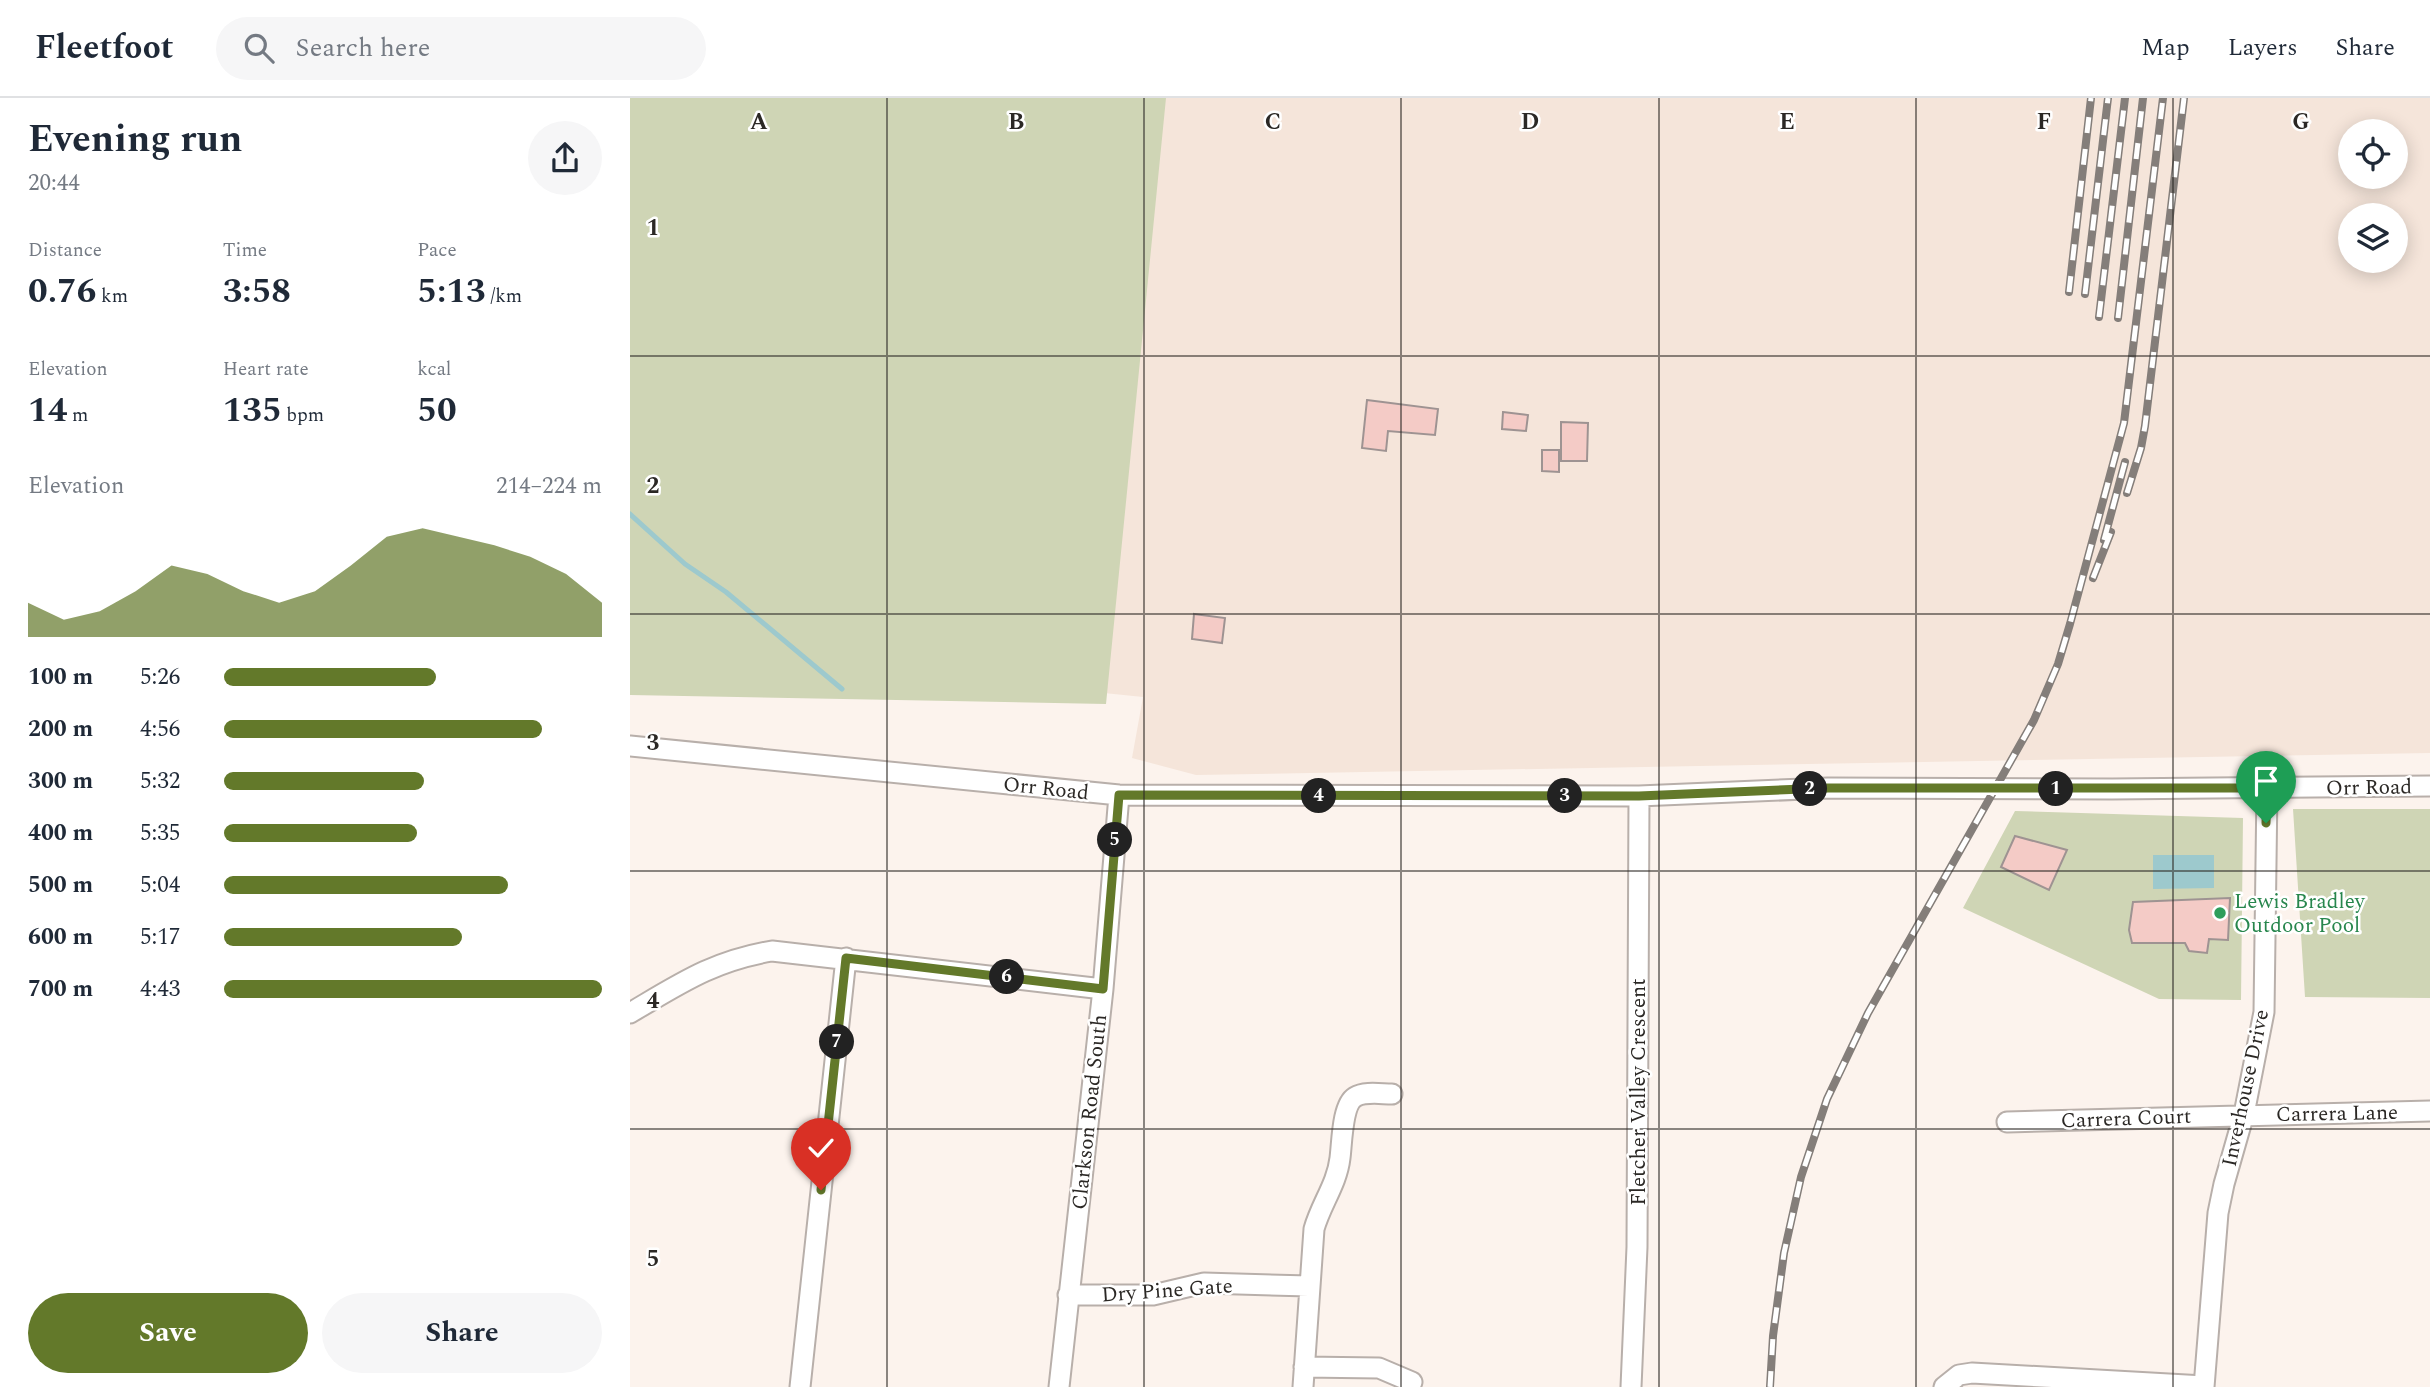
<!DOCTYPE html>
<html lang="en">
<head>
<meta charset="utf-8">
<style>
	body { margin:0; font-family:Spectral,serif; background:#f6f6f7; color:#1f2937; height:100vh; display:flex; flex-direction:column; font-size:26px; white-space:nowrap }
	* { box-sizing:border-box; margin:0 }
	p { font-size:23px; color:#747a83 }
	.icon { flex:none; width:38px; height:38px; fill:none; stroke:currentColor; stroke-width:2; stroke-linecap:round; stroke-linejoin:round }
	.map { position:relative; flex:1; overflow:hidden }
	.panel { display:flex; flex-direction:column; background:#fff; width:630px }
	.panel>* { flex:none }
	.controls { position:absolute; left:1708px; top:21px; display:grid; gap:14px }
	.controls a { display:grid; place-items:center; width:70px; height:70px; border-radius:50%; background:#fff; box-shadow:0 4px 18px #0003; font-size:35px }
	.pin { position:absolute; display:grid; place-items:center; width:60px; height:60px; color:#fff; margin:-72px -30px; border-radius:50% 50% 50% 0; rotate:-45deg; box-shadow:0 0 7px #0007 }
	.pin .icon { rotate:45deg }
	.km { position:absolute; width:35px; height:35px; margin:-18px; border-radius:50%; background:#222; color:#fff; font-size:19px; line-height:35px; text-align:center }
	.round { display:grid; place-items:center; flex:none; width:74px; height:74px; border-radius:37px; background:#f6f6f7 }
	.summary { display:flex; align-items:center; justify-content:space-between; height:119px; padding:0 28px }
	h1 { font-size:38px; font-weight:700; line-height:52px }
	.figures { display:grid; grid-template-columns:repeat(3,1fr); gap:10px; height:119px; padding:7px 28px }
	.figures div { display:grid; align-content:center }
	.figures b { font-size:35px; font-weight:700 }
	.figures small { font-size:19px; font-weight:400 }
	.figures p { font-size:19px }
	.chart { height:196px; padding:14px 28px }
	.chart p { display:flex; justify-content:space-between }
	.chart svg { width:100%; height:126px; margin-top:7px; fill:#63792a; opacity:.7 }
	.primary-button { display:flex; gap:14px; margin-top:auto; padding:14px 28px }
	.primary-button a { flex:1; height:80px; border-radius:42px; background:#63792a; color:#fff; font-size:28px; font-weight:700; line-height:80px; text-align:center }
	.primary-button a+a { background:#f6f6f7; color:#1f2937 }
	ul { padding:0 28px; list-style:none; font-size:23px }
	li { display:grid; grid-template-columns:112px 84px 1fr; align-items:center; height:52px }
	li i { height:18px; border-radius:9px; background:#63792a }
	header { display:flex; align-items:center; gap:42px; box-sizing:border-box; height:98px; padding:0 35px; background:#fff; border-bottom:2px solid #e0e1e3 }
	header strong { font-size:33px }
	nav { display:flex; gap:38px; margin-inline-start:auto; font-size:24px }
	.search { width:490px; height:63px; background:#f6f6f7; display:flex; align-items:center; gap:18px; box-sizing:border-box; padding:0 24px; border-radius:38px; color:#747a83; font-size:26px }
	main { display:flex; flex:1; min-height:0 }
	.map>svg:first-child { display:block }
</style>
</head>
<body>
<header>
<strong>Fleetfoot</strong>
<div class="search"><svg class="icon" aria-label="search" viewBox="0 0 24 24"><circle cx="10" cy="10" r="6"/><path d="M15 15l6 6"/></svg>Search here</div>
<nav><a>Map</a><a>Layers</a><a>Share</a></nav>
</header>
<main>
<section class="panel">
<div class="summary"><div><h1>Evening run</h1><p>20:44</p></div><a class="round"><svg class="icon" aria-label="share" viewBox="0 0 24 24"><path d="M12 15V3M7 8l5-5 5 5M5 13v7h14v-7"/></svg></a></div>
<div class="figures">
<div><p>Distance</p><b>0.76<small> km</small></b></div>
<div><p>Time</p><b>3:58</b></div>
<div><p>Pace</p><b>5:13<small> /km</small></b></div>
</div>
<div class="figures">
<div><p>Elevation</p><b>14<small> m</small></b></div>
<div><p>Heart rate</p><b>135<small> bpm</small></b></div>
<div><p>kcal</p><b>50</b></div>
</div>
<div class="chart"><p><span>Elevation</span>214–224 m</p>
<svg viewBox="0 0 160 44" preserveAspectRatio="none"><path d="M0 44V32L10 38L20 35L30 28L40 19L50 22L60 28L70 32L80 28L90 19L100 9L110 6L120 9L130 12L140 16L150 22L160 32V44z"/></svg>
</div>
<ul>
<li><b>100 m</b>5:26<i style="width:56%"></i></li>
<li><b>200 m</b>4:56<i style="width:84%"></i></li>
<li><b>300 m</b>5:32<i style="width:53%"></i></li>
<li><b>400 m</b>5:35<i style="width:51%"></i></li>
<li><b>500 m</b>5:04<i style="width:75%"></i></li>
<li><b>600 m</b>5:17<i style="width:63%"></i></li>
<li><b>700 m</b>4:43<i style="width:100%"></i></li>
</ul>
<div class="primary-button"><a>Save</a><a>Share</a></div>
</section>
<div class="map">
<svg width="1800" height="1289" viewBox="0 0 1800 1289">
	<rect width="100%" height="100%" fill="#fcf3ed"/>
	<path fill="#f5e5da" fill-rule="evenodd" d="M0 0H1800V655L566 677 502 660 513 599 309 578ZM1720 33H1766V79H1720ZM1720 117H1766V163H1720Z"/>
	<path fill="#cfd5b5" d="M0 0H536L476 606 0 597Z
		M1663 711H1800V900L1675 899Z
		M1385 713 1613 720 1611 902 1529 901 1333 810Z"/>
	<path fill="#9dc9cd" d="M1523 757H1584V790L1523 791Z"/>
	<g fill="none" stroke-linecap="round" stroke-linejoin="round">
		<path stroke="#9dc9cd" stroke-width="5" d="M0 416 55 466 96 494 212 591"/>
	</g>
	<path fill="#f4cbc6" stroke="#9e9392" stroke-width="2" d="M737 302 808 311 805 337 758 333 756 353 732 350Z
		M873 314 898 317 896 333 872 331Z
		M931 324 958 325 957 363H931Z
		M912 352H929V374L912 373Z
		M564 516 595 520 592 545 562 541Z
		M1385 738 1437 752 1419 792 1371 769Z
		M1600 800 1598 842 1579 841 1577 855 1559 853 1555 845H1502L1499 832 1503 804Z"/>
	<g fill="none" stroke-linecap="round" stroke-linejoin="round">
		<defs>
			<path id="minor" d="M0 648 489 697 1009 698 1198 690 1482 691 1800 688
				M0 915C51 885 83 863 142 853L473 891
				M1377 1024 1800 1013
				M438 1197H523L574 1185 679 1188
				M674 1269 749 1270 782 1284
				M170 1289 216 860
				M429 1289 473 891 489 697
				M673 1289 684 1131C691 1106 707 1086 710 1060 712 1045 712 1007 725 999 735 993 751 996 762 996
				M1001 1289 1007 1149 1009 698
				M1314 1289 1329 1277 1342 1275 1574 1288
				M1574 1289 1588 1115 1594 1086 1614 1016 1634 914 1637 690"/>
		</defs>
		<use href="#minor" stroke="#b8afaa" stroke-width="23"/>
		<use href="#minor" stroke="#fff" stroke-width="19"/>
		<defs>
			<path id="rail" d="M1439 194 1461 0
				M1455 196 1478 0
				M1469 219 1495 0
				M1488 220 1513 0
				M1497 395 1511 350 1515 328 1554 0
				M1474 442 1495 364
				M1463 480 1481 434
				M1140 1289 1143 1238 1154 1155 1171 1079 1197 1001 1238 915 1404 622 1428 566 1440 526 1494 325 1533 0"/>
		</defs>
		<use href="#rail" stroke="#847e7a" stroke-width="8"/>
		<use href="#rail" stroke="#fff" stroke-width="5" stroke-dasharray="16" stroke-linecap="butt"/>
	</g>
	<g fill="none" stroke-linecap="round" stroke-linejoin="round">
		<defs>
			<path id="route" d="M191 1092 216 860 473 891 489 697 1009 698 1198 690H1637L1636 725"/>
		</defs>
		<use href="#route" stroke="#fff" stroke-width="14"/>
		<use href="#route" stroke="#63792a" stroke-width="9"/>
	</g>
	<path fill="none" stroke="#2b2825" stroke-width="2" stroke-opacity="0.55" d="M257 0V1289M514 0V1289M771 0V1289M1029 0V1289M1286 0V1289M1543 0V1289M0 258H1800M0 516H1800M0 773H1800M0 1031H1800"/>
	<circle fill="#2e9e5b" stroke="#fff" stroke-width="2.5" cx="1590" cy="815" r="7"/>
	<g text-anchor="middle" stroke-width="5" stroke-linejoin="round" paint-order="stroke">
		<g font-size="21" fill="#2b2825" stroke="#fff">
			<text transform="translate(1739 689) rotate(-1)" y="7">Orr Road</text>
			<text transform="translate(416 690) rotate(6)" y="7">Orr Road</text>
			<text transform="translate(1615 990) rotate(-78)" y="7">Inverhouse Drive</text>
			<text transform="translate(1008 994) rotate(-90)" y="7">Fletcher Valley Crescent</text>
			<text transform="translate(459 1014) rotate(-84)" y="7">Clarkson Road South</text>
			<text transform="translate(1707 1015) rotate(-1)" y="7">Carrera Lane</text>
			<text transform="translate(1496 1020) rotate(-2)" y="7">Carrera Court</text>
			<text transform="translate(537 1192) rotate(-4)" y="7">Dry Pine Gate</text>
		</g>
		<g font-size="21" fill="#27864d" stroke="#fff" text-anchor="start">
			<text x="1604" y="810">Lewis Bradley<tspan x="1604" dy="24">Outdoor Pool</tspan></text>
		</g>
	</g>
	<g font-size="23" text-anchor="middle" font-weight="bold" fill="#2b2825" stroke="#fff" stroke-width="5" stroke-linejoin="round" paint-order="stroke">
		<text x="129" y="31">A</text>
		<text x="386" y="31">B</text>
		<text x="643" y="31">C</text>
		<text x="900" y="31">D</text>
		<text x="1157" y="31">E</text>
		<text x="1414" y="31">F</text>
		<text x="1671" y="31">G</text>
		<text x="23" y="137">1</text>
		<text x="23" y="395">2</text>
		<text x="23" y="652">3</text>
		<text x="23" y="910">4</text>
		<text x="23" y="1168">5</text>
	</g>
</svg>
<div class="controls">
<a><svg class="icon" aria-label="locate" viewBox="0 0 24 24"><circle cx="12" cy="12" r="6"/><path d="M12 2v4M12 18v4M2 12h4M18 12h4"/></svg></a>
<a><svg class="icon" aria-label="layers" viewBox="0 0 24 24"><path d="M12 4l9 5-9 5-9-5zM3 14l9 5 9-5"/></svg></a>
</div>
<div class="pin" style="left:1636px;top:725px;background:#1e9e55"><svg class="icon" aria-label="arrive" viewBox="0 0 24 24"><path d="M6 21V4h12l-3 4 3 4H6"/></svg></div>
<div class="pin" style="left:191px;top:1092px;background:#d93025"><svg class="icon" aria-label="check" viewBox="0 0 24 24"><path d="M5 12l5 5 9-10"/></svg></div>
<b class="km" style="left:1426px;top:691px">1</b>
<b class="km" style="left:1180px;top:691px">2</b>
<b class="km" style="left:935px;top:698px">3</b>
<b class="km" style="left:689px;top:698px">4</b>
<b class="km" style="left:485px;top:742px">5</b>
<b class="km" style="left:377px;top:879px">6</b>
<b class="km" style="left:207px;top:944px">7</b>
</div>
</main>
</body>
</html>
